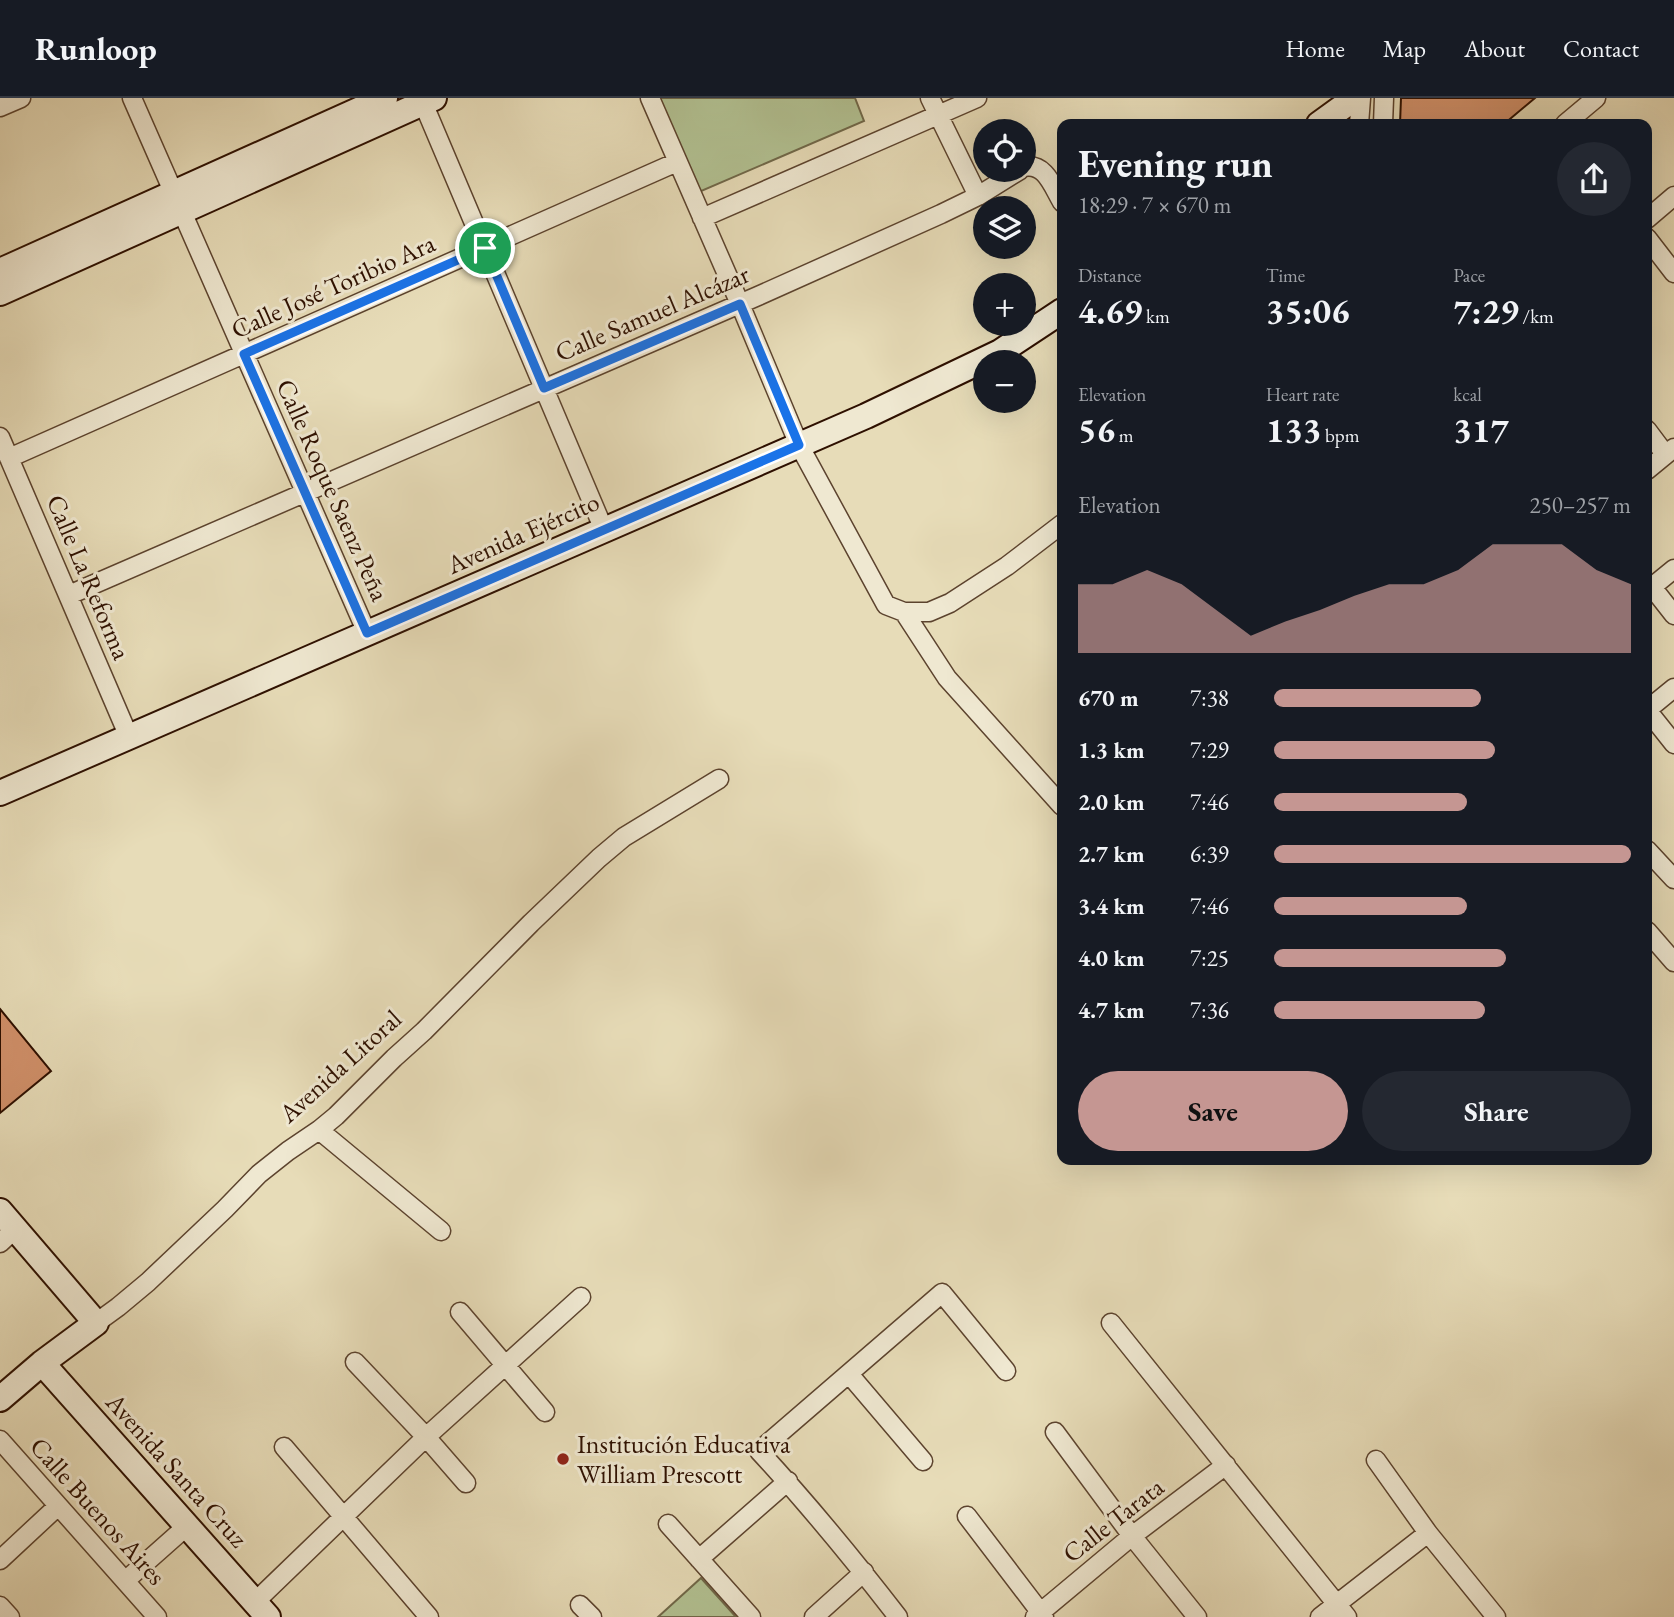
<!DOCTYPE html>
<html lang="en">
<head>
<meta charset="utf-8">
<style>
	body { margin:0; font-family:"EB Garamond",serif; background:#242831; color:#f1f3f6; height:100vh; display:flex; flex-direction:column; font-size:26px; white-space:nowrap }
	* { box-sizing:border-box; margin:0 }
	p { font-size:23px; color:#9ea1a6 }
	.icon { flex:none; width:38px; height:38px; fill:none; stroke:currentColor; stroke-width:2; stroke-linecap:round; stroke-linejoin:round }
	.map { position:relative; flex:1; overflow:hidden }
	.panel { position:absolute; left:1057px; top:21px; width:595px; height:1046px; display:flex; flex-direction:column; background:#171b24; border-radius:14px; box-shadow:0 7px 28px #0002 }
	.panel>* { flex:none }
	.fabs { position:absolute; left:973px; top:21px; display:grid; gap:14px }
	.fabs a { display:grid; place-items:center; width:63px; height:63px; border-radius:50%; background:#171b24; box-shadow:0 7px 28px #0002; font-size:35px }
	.pin { position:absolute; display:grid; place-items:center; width:60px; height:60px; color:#fff; margin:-30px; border:4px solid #fff; border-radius:50%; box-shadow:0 2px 7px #0007 }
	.round { display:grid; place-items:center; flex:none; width:74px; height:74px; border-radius:37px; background:#242831 }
	.overview { display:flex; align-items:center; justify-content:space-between; height:119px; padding:0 21px }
	h1 { font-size:38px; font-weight:700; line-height:52px }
	.figures { display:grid; grid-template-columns:repeat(3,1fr); gap:10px; height:119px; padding:7px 21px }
	.figures div { display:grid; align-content:center }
	.figures b { font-size:35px; font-weight:700 }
	.figures small { font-size:19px; font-weight:400 }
	.figures p { font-size:19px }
	.chart { height:196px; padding:14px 21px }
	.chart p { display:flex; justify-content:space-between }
	.chart svg { width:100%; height:126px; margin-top:7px; fill:#c59692; opacity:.7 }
	.cta { display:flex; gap:14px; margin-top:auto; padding:14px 21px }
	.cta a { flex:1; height:80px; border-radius:42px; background:#c59692; color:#111; font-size:28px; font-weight:700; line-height:80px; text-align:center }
	.cta a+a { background:#242831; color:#f1f3f6 }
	ul { padding:0 21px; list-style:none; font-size:23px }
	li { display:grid; grid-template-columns:112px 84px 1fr; align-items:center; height:52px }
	li i { height:18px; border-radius:9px; background:#c59692 }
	header { display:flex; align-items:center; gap:42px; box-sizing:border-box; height:98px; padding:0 35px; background:#171b24; border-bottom:2px solid #363941 }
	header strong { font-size:33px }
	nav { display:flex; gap:38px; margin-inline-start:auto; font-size:24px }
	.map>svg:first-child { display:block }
</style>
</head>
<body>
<header>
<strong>Runloop</strong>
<nav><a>Home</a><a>Map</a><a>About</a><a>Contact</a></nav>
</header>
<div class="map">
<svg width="1674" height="1519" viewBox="0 0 1674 1519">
	<rect width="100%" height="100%" fill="#e7dcb8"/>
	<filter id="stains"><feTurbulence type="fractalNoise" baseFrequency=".00286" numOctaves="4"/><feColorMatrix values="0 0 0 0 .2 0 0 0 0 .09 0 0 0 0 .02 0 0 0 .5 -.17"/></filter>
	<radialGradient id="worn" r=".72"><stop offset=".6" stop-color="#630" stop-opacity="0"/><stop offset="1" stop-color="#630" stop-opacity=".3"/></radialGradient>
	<path fill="#b2c192" stroke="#706849" stroke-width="2" d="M659 0H855L864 23 699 94Z
		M701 1480 736 1519H658Z"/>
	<path fill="#d0906a" stroke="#2e1000" stroke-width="2" d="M1401 0H1535L1504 26H1400Z
		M0 911 51 973 0 1015Z"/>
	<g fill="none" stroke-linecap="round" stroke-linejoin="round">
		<defs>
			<path id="street" d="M132 0 367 535
				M421 0 604 432
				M650 0 740 206 799 347 886 507 904 514H929L950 505 1007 468 1062 426
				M930 0 978 98
				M0 9 21 0
				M1359 26 1361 0
				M1383 26 1384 0
				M1565 26 1596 0
				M1024 69C1045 64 1053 89 1062 104
				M702 120 977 0
				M1647 121 1674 98
				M1647 140 1674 175
				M1647 332 1665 356
				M0 339 129 639
				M9 360 677 64
				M1647 372 1674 350
				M1652 489 1674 517
				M1647 493 1674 471
				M69 497 758 198 941 116 978 98 1020 72
				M904 514 947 580 1062 708
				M1647 612 1674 646
				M1647 612 1674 590
				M1647 752 1674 781
				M1647 833 1674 864
				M319 1032 441 1133
				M0 1145 15 1131
				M460 1214 545 1314
				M96 1225 118 1209 148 1184 225 1111 259 1076 288 1053 319 1032 336 1018 394 960 424 933 531 825 599 760 624 739 719 681
				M1111 1225 1347 1519
				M355 1264 426 1339 466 1385
				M849 1276 923 1363
				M1055 1334 1132 1438 1197 1519
				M0 1342 157 1519
				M284 1349 429 1519
				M1376 1362 1428 1435 1496 1519
				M967 1418 1044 1519
				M668 1426 751 1519
				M699 1461 788 1383
				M0 1462 58 1408
				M125 1483 187 1428
				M255 1504 426 1339 581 1199
				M580 1507 592 1519
				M0 1508 10 1519
				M814 1519 864 1474
				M898 1519C854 1462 808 1406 759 1353L942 1195 1006 1273
				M1035 1519 1132 1438 1226 1367
				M1320 1519 1428 1435"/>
			<path id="secondary" d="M1319 26 1355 0
				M0 173 385 0
				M0 195 434 0
				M0 695 866 318 1000 254 1062 213
				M0 1113 96 1225 42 1265 0 1301
				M42 1265 268 1519"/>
		</defs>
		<use href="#street" stroke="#5c432e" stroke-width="21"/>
		<use href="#secondary" stroke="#2e1000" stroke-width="28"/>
		<use href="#street" stroke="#efe8d1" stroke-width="18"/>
		<use href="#secondary" stroke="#efe8d1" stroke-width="24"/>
	</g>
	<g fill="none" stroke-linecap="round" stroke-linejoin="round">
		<defs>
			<path id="route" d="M485 150 544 290 740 206 799 347 367 535 244 256Z"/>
		</defs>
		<use href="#route" stroke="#fff" stroke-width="14"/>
		<use href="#route" stroke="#1a73e8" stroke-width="9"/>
	</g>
	<circle fill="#8f2418" stroke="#efe8d1" stroke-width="2.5" cx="563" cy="1361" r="7"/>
	<g text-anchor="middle" stroke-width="6" stroke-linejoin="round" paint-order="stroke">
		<g font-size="26" fill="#2e1000" stroke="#efe8d1">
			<text transform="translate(333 188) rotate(-24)" y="9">Calle José Toribio Ara</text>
			<text transform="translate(652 215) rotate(-23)" y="9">Calle Samuel Alcázar</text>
			<text transform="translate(333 392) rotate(66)" y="9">Calle Roque Saenz Peña</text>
			<text transform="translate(523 435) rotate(-24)" y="9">Avenida Ejército</text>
			<text transform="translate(89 479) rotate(67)" y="9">Calle La Reforma</text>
			<text transform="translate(340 968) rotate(-42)" y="9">Avenida Litoral</text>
			<text transform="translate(177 1372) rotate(48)" y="9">Avenida Santa Cruz</text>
			<text transform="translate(98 1413) rotate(48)" y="9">Calle Buenos Aires</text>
			<text transform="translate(1113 1422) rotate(-38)" y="9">Calle Tarata</text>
		</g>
		<g font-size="26" fill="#2e1000" stroke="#efe8d1" text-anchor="start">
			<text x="577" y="1355">Institución Educativa<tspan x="577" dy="30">William Prescott</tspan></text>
		</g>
	</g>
	<rect width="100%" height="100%" filter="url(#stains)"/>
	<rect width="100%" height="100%" fill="url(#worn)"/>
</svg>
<div class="fabs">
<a><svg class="icon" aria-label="locate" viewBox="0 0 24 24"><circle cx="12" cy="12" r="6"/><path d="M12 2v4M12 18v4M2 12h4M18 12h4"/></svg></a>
<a><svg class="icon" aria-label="layers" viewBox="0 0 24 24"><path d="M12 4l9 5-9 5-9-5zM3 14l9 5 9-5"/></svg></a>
<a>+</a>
<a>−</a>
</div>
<div class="pin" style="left:485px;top:150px;background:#1e9e55"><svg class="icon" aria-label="arrive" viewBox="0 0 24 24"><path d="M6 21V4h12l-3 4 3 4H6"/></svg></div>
<section class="panel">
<div class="overview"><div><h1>Evening run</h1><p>18:29 · 7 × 670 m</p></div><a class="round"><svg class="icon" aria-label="share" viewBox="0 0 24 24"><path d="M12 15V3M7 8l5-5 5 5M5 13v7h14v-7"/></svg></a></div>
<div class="figures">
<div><p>Distance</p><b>4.69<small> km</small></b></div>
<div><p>Time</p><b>35:06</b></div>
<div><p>Pace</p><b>7:29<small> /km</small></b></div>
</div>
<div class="figures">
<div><p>Elevation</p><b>56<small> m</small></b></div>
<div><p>Heart rate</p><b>133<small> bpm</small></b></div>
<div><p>kcal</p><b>317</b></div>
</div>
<div class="chart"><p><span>Elevation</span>250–257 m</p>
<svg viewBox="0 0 160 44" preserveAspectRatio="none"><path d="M0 44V20L10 20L20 15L30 20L40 29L50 38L60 33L70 29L80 24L90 20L100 20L110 15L120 6L130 6L140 6L150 15L160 20V44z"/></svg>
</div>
<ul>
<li><b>670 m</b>7:38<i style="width:58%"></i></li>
<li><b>1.3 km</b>7:29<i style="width:62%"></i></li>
<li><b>2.0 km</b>7:46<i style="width:54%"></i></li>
<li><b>2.7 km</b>6:39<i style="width:100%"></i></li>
<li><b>3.4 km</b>7:46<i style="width:54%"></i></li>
<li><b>4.0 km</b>7:25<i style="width:65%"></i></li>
<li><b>4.7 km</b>7:36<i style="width:59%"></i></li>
</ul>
<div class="cta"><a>Save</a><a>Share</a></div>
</section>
</div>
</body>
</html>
